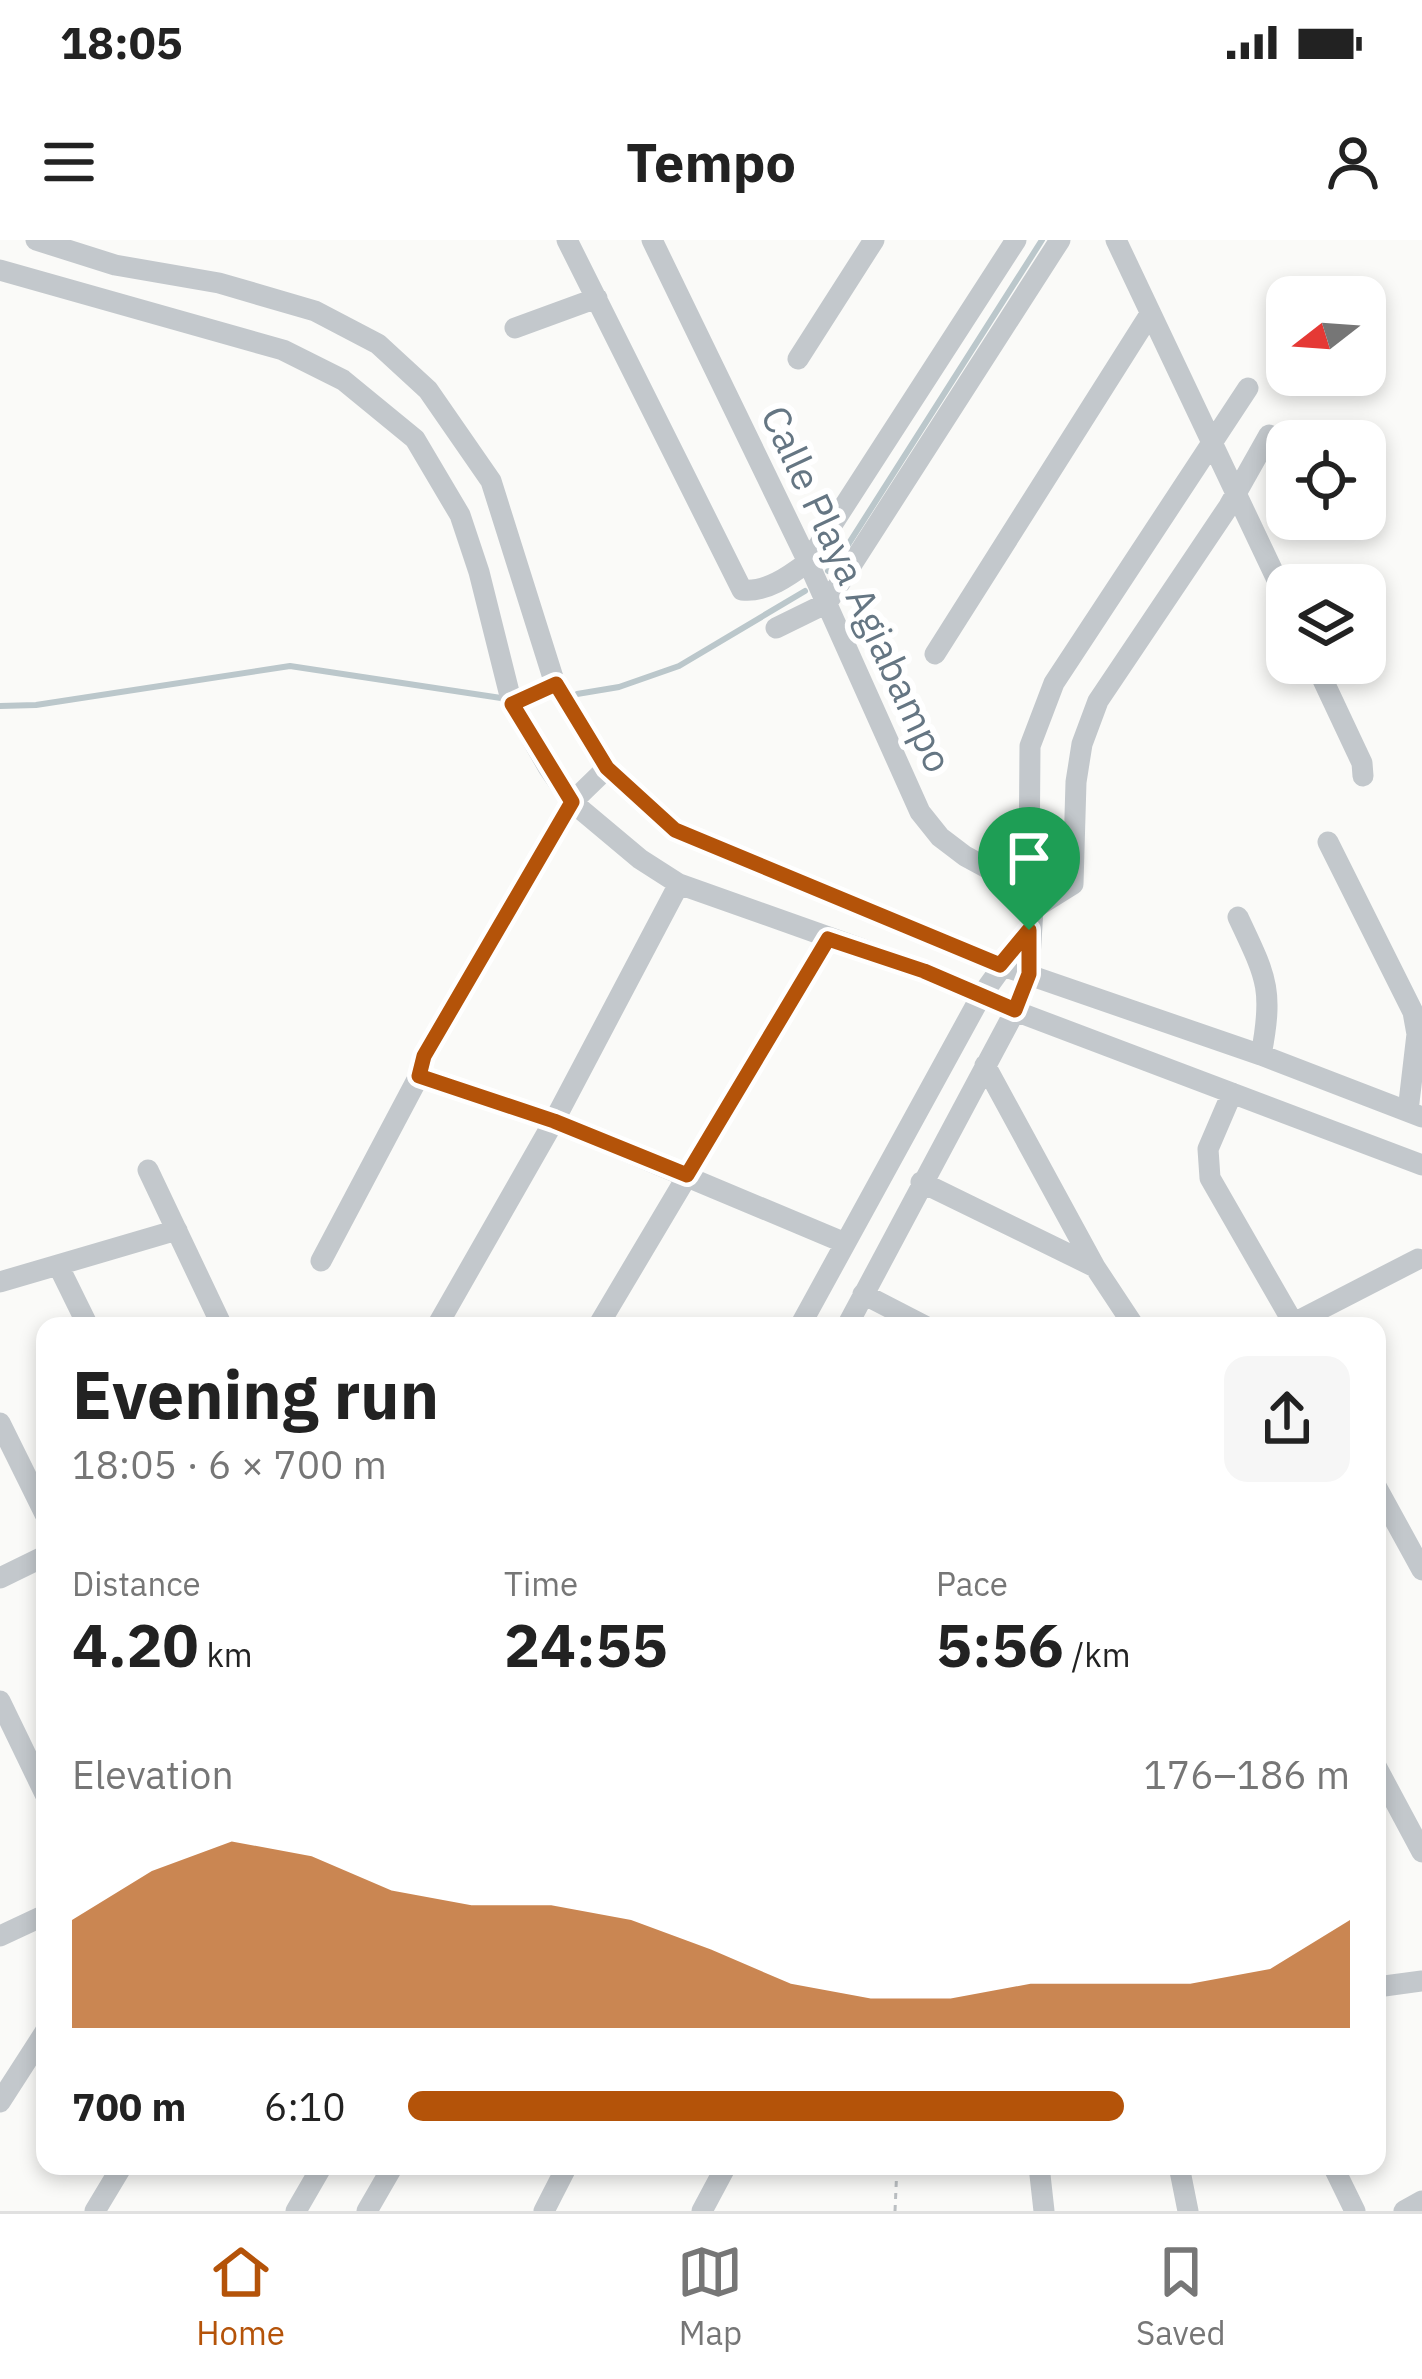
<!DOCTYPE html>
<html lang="en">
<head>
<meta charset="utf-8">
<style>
	body { margin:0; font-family:"IBM Plex Sans",sans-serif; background:#f6f6f6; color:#222; height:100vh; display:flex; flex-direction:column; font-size:45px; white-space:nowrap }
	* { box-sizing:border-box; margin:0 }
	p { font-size:39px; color:#767676 }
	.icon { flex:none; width:66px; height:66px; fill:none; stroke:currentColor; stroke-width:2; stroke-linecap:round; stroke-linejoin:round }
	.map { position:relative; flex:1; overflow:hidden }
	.details { position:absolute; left:36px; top:1077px; width:1350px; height:858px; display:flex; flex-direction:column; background:#fff; border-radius:24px; box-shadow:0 6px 18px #0003 }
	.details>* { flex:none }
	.needle { width:78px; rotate:253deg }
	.fabs { position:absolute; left:1266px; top:36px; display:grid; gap:24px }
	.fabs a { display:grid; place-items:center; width:120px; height:120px; border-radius:24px; background:#fff; box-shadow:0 6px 18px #0003; font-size:60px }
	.pin { position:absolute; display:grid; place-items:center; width:102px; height:102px; color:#fff; margin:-123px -51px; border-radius:50% 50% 50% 0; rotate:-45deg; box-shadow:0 0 12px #0007 }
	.pin .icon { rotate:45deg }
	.round { display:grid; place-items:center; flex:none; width:126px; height:126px; border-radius:24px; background:#f6f6f6 }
	.summary { display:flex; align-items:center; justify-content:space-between; height:204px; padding:0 36px }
	h1 { font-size:66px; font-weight:700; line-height:90px }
	.metrics { display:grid; grid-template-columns:repeat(3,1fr); gap:18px; height:204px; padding:12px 36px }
	.metrics div { display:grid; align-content:center }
	.metrics b { font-size:60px; font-weight:700 }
	.metrics small { font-size:33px; font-weight:400 }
	.metrics p { font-size:33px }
	.chart { height:336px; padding:24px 36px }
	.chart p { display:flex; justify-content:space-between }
	.chart svg { width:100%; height:216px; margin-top:12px; fill:#b45309; opacity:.7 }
	ul { padding:0 36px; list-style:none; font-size:39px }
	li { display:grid; grid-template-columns:192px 144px 1fr; align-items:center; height:90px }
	li i { height:30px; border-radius:15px; background:#b45309 }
	.status { display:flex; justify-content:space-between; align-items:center; height:84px; padding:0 60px; background:#fff; direction:ltr }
	.status svg { height:33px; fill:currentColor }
	header { display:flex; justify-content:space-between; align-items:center; height:156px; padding:0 36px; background:#fff; font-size:54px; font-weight:700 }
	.tab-bar { display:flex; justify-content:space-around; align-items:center; height:168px; border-top:3px solid #e0e0e0; background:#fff; font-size:33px; color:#767676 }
	.tab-bar a { display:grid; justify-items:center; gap:6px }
	.tab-bar .on { color:#b45309 }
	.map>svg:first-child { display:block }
</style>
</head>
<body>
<div class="status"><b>18:05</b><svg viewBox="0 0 49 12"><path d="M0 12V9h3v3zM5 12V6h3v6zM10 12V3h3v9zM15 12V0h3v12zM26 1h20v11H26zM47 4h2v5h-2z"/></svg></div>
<header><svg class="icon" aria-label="menu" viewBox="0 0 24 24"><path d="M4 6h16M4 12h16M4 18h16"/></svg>Tempo<svg class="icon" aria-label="person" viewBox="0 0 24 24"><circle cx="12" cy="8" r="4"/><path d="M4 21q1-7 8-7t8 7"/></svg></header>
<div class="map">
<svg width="1422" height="1971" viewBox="0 0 1422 1971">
	<rect width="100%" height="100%" fill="#fafaf8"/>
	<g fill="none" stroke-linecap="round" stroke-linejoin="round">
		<path stroke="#bbc7cb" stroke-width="6" d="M828 331 837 322 1042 0
			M577 454 619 447 679 426 805 351
			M0 466 36 465 290 426 501 458"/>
		<path stroke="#bbbfc2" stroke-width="3" stroke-dasharray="6 6" stroke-linecap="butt" d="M895 1971 897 1926"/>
		<path stroke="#c3c8cc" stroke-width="21" d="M36 0 115 25 219 43 315 71 378 104 428 150 491 241 555 444 607 528 675 590 1000 725 1261 815 1422 877
			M567 0 742 350C766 353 789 336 808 322L1016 0
			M652 0 808 322 920 572 940 597 965 616 1015 643 1028 657 1033 669 1029 734 1015 771 847 1086
			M1116 0 1287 361
			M0 30 283 110 343 140 415 199 460 275 479 332 512 464 548 527 572 562 640 619 679 644 924 731 1015 771 1422 925
			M515 88 597 58
			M798 119 874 0
			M776 388 827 363 1060 0
			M935 414 1150 74
			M1315 423 1362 523 1363 536
			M512 464 555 444
			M1328 602 1413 772 1417 794 1408 871
			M1022 650 1029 633 1030 506 1054 443 1248 148
			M1033 669 1073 644 1076 542 1082 504 1098 461 1229 266 1269 195
			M1238 677C1266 737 1274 748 1261 815
			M985 825 1095 1027 1134 1086
			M419 836 554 881 845 1003
			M1232 853 1208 909 1210 938 1295 1086
			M148 930 222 1086
			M921 942 1095 1027
			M321 1021 419 836 424 816 572 562 607 528
			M58 1025 88 1086
			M0 1042 177 990
			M863 1054 925 1086
			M437 1086 554 881 679 644
			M598 1086 828 699
			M800 1086 981 756 1029 690
			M1288 1086 1418 1019
			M0 1183 45 1274
			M1377 1248 1422 1330
			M0 1338 45 1316
			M0 1461 45 1554
			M1377 1528 1422 1612
			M0 1696 45 1675
			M1377 1747 1422 1741
			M0 1862 45 1792
			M1039 1926 1044 1971
			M1179 1926 1188 1971
			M1333 1926 1355 1971
			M95 1971 122 1926
			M296 1971 322 1926
			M367 1971 393 1926
			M544 1971 567 1926
			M702 1971 726 1926
			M1404 1971 1422 1961"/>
	</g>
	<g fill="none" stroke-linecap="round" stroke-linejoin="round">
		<defs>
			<path id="route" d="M556 444 607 528 675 590 1000 725 1029 690V734L1015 770 924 731 828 699 687 935 554 881 419 836 424 816 572 562 512 464Z"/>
		</defs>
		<use href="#route" stroke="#fff" stroke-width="24"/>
		<use href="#route" stroke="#b45309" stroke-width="15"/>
	</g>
	<g text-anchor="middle" stroke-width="12" stroke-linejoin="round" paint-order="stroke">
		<g font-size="39" fill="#657683" stroke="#fff">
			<text transform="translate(857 349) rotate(65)" y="14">Calle Playa Agiabampo</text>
		</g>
	</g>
</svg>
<div class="fabs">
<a><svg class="needle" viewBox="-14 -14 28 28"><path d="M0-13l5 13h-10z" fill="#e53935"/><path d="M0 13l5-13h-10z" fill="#767676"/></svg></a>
<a><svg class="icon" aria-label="locate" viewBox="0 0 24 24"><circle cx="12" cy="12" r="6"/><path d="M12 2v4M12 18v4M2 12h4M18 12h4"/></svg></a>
<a><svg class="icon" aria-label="layers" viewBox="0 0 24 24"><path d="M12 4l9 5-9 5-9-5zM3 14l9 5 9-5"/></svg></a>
</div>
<div class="pin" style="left:1029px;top:690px;background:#1e9e55"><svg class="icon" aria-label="arrive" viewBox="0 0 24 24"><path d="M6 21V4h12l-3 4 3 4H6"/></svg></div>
<section class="details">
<div class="summary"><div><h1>Evening run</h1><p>18:05 · 6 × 700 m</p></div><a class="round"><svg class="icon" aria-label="share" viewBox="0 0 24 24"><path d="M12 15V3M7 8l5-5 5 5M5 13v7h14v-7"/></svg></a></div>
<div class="metrics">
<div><p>Distance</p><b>4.20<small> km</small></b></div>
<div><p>Time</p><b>24:55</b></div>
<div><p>Pace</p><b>5:56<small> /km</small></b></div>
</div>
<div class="chart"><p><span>Elevation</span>176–186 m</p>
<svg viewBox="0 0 160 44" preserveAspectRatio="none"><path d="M0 44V22L10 12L20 6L30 9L40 16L50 19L60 19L70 22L80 28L90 35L100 38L110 38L120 35L130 35L140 35L150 32L160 22V44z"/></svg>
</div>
<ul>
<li><b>700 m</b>6:10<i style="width:76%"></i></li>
</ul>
</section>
</div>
<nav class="tab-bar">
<a class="on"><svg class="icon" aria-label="home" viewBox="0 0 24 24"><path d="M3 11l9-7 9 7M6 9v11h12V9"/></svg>Home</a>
<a><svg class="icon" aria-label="map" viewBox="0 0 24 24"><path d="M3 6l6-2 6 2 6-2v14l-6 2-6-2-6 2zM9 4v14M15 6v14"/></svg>Map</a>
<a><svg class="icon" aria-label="saved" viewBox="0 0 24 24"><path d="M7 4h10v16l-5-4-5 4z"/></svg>Saved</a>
</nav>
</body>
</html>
